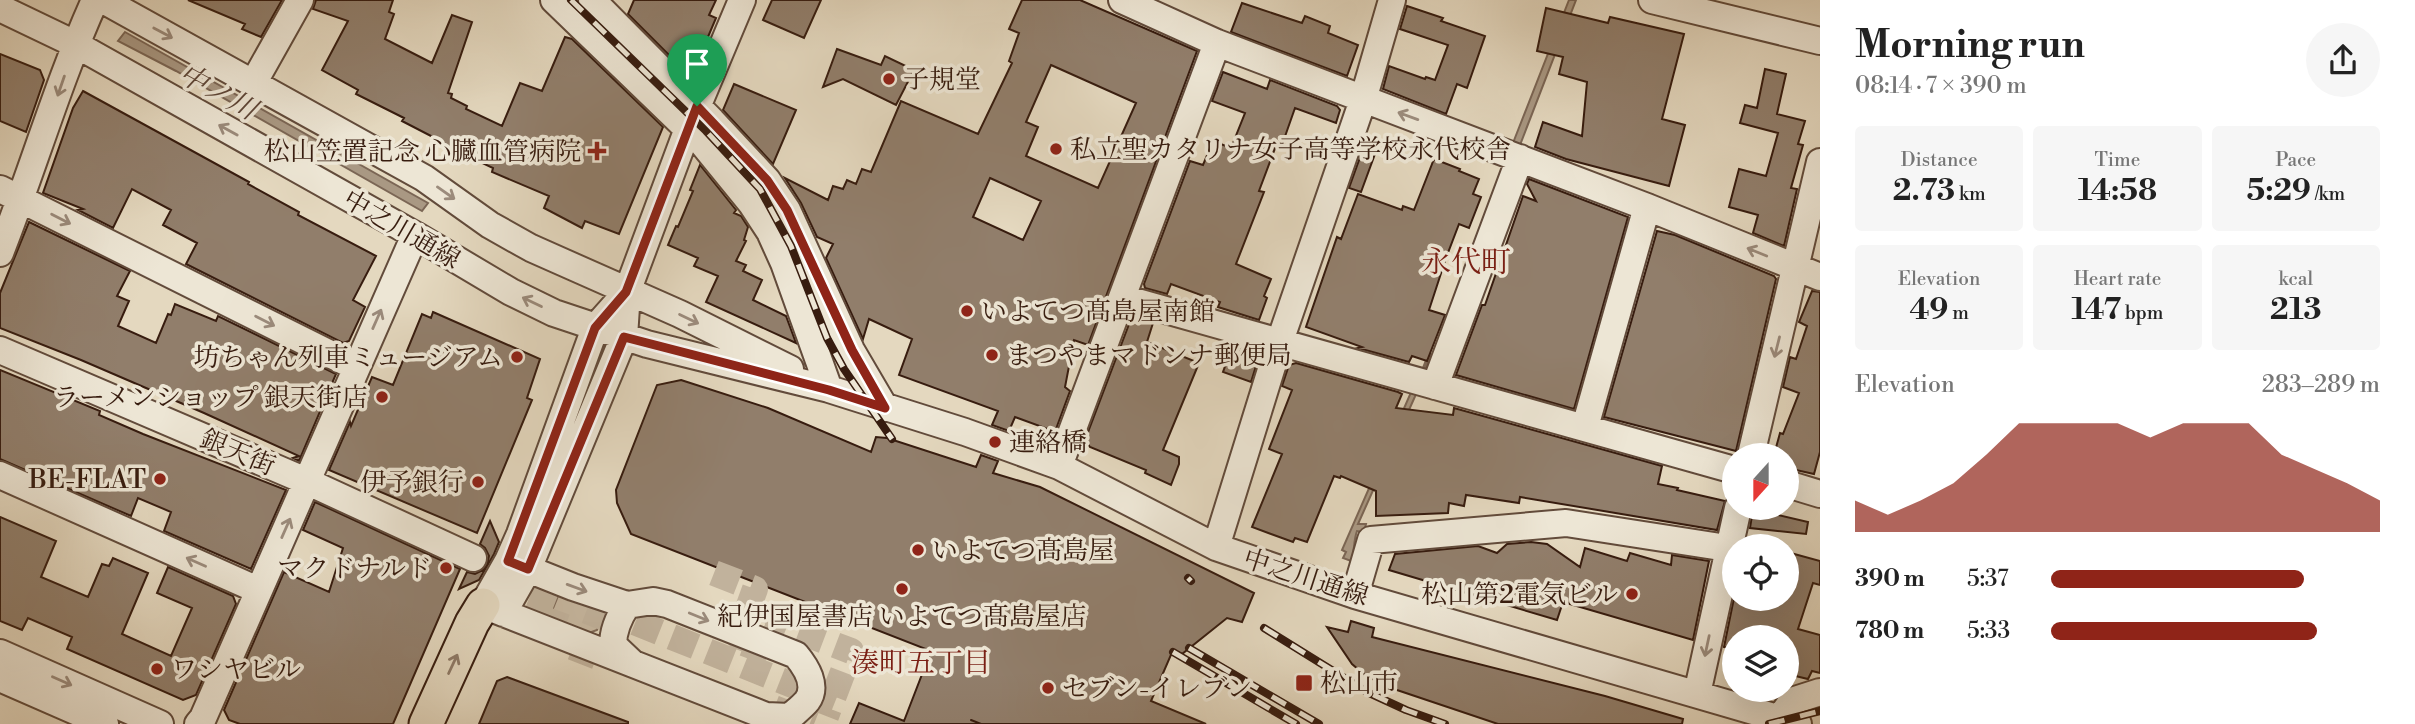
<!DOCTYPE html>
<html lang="en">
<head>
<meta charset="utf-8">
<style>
	body { margin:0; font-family:"Libre Bodoni","Noto Serif JP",serif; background:#f6f6f6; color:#222; height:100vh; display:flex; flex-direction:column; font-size:26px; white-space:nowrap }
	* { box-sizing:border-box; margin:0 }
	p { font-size:23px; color:#767676 }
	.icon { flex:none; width:38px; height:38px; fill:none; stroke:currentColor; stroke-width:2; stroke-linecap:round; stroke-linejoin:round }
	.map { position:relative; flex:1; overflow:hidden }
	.drawer { display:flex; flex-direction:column; background:#fff; width:595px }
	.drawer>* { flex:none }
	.needle { width:46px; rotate:201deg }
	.tools { position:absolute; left:1722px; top:443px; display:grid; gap:14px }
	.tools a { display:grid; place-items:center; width:77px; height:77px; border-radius:50%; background:#fff; box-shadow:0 7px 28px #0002; font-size:35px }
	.pin { position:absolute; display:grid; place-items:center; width:60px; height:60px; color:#fff; margin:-72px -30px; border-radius:50% 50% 50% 0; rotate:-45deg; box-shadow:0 0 7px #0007 }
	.pin .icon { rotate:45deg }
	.round { display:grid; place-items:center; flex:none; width:74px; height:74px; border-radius:37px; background:#f6f6f6 }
	.summary { display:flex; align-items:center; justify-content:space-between; height:119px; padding:0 35px }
	h1 { font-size:38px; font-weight:700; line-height:52px }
	.stats { display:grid; grid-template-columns:repeat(3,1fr); gap:10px; height:119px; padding:7px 35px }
	.stats div { display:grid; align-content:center; border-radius:7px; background:#f6f6f6; text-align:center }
	.stats b { font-size:30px; font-weight:700 }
	.stats small { font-size:19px; font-weight:400 }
	.stats p { font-size:19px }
	.chart { height:196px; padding:14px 35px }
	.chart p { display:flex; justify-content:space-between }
	.chart svg { width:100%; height:126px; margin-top:7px; fill:#8f2418; opacity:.7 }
	ul { padding:0 35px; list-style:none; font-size:23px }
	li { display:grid; grid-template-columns:112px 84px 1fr; align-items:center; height:52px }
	li i { height:18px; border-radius:9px; background:#8f2418 }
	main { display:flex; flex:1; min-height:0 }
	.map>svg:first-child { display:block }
</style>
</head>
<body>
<main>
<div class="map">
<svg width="1820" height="724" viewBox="0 0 1820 724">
	<rect width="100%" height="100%" fill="#e4d8bf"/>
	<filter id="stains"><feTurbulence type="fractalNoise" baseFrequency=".00286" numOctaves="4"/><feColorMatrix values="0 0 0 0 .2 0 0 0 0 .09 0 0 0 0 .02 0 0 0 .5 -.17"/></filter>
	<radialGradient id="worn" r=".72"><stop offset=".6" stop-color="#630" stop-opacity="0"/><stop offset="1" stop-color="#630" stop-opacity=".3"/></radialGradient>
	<path fill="#c7b8a1" stroke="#7f6a58" stroke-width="2" d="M560 591 598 606 602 616 597 630 589 633 549 618Z"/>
	<path fill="#a99883" stroke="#7b6655" stroke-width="2" d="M1569 0H1576L1520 145 1513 143Z
		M125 32 428 203 422 211 176 71 118 41Z
		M1412 390 1417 392 1358 524H1366L1364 532 1357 531C1353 542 1355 551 1351 561L1343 558 1346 552 1342 550Z"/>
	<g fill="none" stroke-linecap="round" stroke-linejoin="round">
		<path stroke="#7b6655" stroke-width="7" d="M1424 372 1430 357"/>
	</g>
	<path fill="#917e6b" stroke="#371c0f" stroke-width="2" fill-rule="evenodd" d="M188 0H282L261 37 242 29 245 24Z
		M316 0H393L389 12 394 14 385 39 432 63 452 15 472 22 448 93 452 94 451 98 467 106 466 109 502 126 520 83 542 91 565 37 572 39 663 127 619 234 585 221 582 228 544 208 549 196 492 172 493 168 432 139 433 137 402 121 404 118 356 94 358 90 322 70 348 21 313 9Z
		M634 0H716L709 15 716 18 691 77 628 14Z
		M772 0H821L804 38 763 20Z
		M1022 0H1080L1197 51 1088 345 1074 340 1065 387 1070 391 1056 429 1053 431 1015 417 1009 431 992 425 998 411 899 375 912 339 869 319 863 339 826 258 833 244 817 237 801 203 785 178 828 200 833 186 843 189 847 180 856 184 862 169 871 172 901 101 978 134 1012 63 1009 61 1019 33 1009 29ZM1051 65 1136 103 1098 188 1026 156 1038 127 1026 122ZM990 178 1041 201 1023 240 973 217Z
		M1242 3 1302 23 1305 16 1330 26 1328 33 1358 45 1347 76 1231 32Z
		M1407 6 1443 18 1441 21 1485 36 1467 88 1457 84 1446 114 1383 89 1389 66 1425 79 1426 77 1435 80 1448 45 1400 29Z
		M1546 8 1608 23 1610 17 1684 34 1662 119 1685 125 1669 186 1566 159 1535 147 1543 122 1582 136 1587 82 1559 74 1563 57 1537 51Z
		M837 49 881 65 885 56 914 70 896 105 843 79 823 87Z
		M0 54 40 70 44 80 26 132 0 121Z
		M1765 69 1786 74 1777 114 1805 121 1798 144 1803 145 1791 188 1797 189 1784 246 1753 233 1758 215 1729 207 1739 169 1766 176 1778 133 1740 123 1745 105 1757 108Z
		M1223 72 1267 89 1270 80 1337 106 1340 110 1336 123 1295 108 1282 145 1277 143 1259 191 1264 192 1236 264 1271 279 1264 296 1267 298 1259 320 1218 307 1220 302 1171 284 1167 294 1145 288 1144 284 1190 161 1203 165 1213 141 1231 148 1245 113 1212 101Z
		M734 84 796 110 773 164 723 110Z
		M83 91 249 182 248 184 299 212 298 215 376 256 353 300 365 307 349 341 343 343 186 264 197 243 163 225 171 210 132 189 113 228 78 210 83 209 43 193 73 108Z
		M1367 138 1379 143 1361 192 1349 188Z
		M1434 159 1460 169 1459 171 1479 179 1473 194 1481 197 1469 228 1459 224 1446 258 1429 310 1445 315 1427 361 1412 356 1409 362 1358 348 1362 347 1306 327 1337 237 1341 239 1358 194 1402 210 1403 206 1414 210Z
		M700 165 736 210 734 213 741 216 748 227 744 240 746 241 736 261 746 265 743 271 762 280 753 300 786 316 796 343 706 302 718 276 694 266 698 258 668 245 676 226 678 227 693 191 690 190Z
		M1529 179 1628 217 1574 409 1456 375 1482 305H1485L1523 196 1536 201 1527 184Z
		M29 222 130 271 117 296 129 301 118 326 156 343 168 314 171 315 175 304 216 321 218 316 336 374 299 461 293 458 299 456 204 413 81 360 0 328V293Z
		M1657 231 1675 235 1774 276 1776 279 1736 451 1604 417Z
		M1812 291 1820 292V452L1814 474 1787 468V455H1774L1780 433 1783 434 1799 393 1783 387 1790 357 1796 359 1807 326 1799 322Z
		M433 312 540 359 527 398 532 400 477 533 329 470 350 422 351 426 372 377 393 385 422 314 431 318Z
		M1134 318 1153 323 1147 342 1199 363 1163 450 1179 457V464L1171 485 1145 473 1146 470 1090 447 1085 440 1131 319Z
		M1233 345 1260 353 1251 382 1223 372Z
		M1296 363 1398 392 1402 394 1396 408 1453 415 1454 408 1662 466 1658 484 1678 488 1677 490 1725 501 1717 530 1520 497 1519 503 1466 495 1464 506 1449 503 1448 513 1376 516V491L1341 476 1340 478 1334 476 1307 542 1295 538 1293 542 1252 527 1282 454 1269 449 1292 390 1282 386 1289 365Z
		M0 370 100 411 99 415 143 434 286 490 251 569 164 531 171 512 138 498 131 516 0 459Z
		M681 380 768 408 871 452 876 437 887 438 976 467 981 455 998 461 993 473 1040 487 1254 593 1242 622 1227 618 1182 654 1173 650 1151 701 1206 724H850L859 703 904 721 931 651 631 534 617 503 616 490 657 385Z
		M315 502 460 569 393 724H240L229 720 224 710 284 572 329 592 343 548 303 530Z
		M1753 509 1808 522 1806 534 1750 528Z
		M0 517 56 541 41 577 88 597 102 564 109 566 113 558 148 573 122 634 171 656 192 608 157 593 168 567 233 596 236 604 196 695 183 700 67 649 72 637 28 618 22 630 0 621Z
		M490 521 499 542 494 554 479 580 459 589 467 572 475 574 483 570 487 565 489 556 485 548 480 544Z
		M1531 542 1547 544 1580 567 1585 548 1627 561 1630 553 1671 565 1672 555 1709 561 1693 640 1563 602 1557 620 1389 570 1395 554 1478 546 1497 553 1507 544Z
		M1787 552 1820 561V585L1813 583 1798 629 1820 635V673L1812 671 1808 679 1787 674V637H1773L1751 631 1748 637H1734V649L1724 647 1734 598H1787Z
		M1351 621 1374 628 1372 637 1605 696 1683 719 1682 724H1498L1391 688 1366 676 1352 664 1327 627 1348 632Z
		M507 677 628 722V724H479L497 681Z"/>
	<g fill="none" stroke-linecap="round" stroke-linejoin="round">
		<path stroke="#c1b29c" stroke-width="26" stroke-dasharray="26 13" stroke-linecap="butt" d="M714 573 755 589 738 636 753 642
			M547 588 536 616 565 627
			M599 608 835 702
			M614 615 627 583
			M752 660 767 619 851 651 826 716
			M580 664 601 609
			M774 708 814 724"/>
		<defs>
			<path id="minor" d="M103 0 424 178 490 225 531 248 680 314 790 369
				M554 0 703 144 751 203 770 232 784 263 829 389
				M592 0 712 121 767 180 787 210 851 350 885 408
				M1122 0 1217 43 1647 207 1820 277
				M1652 0 1820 41
				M0 8 75 44 415 235 511 292 554 313 647 344 829 389 965 432 1059 466 1216 547 1355 595 1798 724
				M254 82 300 0
				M0 189 356 367
				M0 253C33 169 58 82 95 0
				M1123 298 1734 470
				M0 350 306 481 473 558
				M1435 386 1520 158
				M1585 427 1647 207
				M1751 455 1820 162
				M1059 466 1217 43
				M0 475 258 590
				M1787 484 1820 494
				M1216 547 1279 344 1363 100 1392 0
				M508 561 573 587 627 605 653 601 667 604 796 655C806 667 818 686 807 701 802 707 795 712 790 717L766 716 483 605 508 561 520 534 595 328 627 292
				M1355 595 1371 540 1566 523 1727 548
				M627 605C619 617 613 630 613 645L632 663
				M503 613 528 569 624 337 627 292 687 131 742 0
				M0 653 160 724
				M0 678 105 724
				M1697 694 1738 508
				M1780 718 1792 701 1820 692
				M198 724 203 718 415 235"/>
			<path id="major" d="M426 724 472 623 483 605"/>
		</defs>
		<use href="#minor" stroke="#624b3b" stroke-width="30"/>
		<use href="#major" stroke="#371c0f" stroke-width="37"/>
		<use href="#minor" stroke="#ede6d5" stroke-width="26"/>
		<use href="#major" stroke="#e4d8bf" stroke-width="33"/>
		<path stroke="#371c0f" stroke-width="2" d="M971 720 981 724"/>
		<defs>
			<path id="rail" d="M571 0 706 131 760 189 791 246 827 338 844 369 892 439
				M1188 578 1191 581
				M1264 628 1367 692 1406 710 1445 724
				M1189 648 1319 724
				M1173 652 1296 724
				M1769 724 1820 711"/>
		</defs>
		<use href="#rail" stroke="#371c0f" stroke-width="8"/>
		<use href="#rail" stroke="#ede6d5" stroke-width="5" stroke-dasharray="16" stroke-linecap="butt"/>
	</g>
	<defs><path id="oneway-shaft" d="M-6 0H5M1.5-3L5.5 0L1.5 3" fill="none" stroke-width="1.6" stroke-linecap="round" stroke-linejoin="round" transform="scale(1.75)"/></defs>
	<g stroke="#9b8b7c">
		<use href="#oneway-shaft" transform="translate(163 33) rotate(28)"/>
		<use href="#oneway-shaft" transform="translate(61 86) rotate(109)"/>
		<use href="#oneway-shaft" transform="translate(1408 116) rotate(-160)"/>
		<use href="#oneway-shaft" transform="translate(228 130) rotate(-151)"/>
		<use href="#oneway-shaft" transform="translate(446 193) rotate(35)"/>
		<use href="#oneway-shaft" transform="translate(61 219) rotate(27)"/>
		<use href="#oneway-shaft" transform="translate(1757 252) rotate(-158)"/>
		<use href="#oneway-shaft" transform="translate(532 302) rotate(-154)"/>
		<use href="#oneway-shaft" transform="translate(377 319) rotate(-66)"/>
		<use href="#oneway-shaft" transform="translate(689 319) rotate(26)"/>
		<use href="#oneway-shaft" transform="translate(265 321) rotate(27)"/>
		<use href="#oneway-shaft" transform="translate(1777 347) rotate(104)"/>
		<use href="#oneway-shaft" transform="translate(286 528) rotate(-66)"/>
		<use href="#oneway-shaft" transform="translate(196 562) rotate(-156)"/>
		<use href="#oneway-shaft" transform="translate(577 588) rotate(20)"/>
		<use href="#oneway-shaft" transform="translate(699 617) rotate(22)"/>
		<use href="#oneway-shaft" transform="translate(1707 646) rotate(102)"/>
		<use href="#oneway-shaft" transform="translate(62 681) rotate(24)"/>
	</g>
	<use stroke="#8e7a67" href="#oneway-shaft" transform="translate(453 664) rotate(-65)"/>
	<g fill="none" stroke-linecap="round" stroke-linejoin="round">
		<defs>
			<path id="route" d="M697 106 767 180 787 210 852 350 885 408 829 390 624 337 528 569 508 561 595 328 626 292Z"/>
		</defs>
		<use href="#route" stroke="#fff" stroke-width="14"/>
		<use href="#route" stroke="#8f2418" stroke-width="9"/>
	</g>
	<g fill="#8f2418" stroke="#ede6d5" stroke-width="2.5">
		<circle cx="889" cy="79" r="7"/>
		<circle cx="1056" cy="149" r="7"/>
		<path d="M593.5 140.5h7v7h7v7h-7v7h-7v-7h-7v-7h7z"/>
		<circle cx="967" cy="311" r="7"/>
		<circle cx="992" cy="355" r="7"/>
		<circle cx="517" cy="357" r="7"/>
		<circle cx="382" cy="397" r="7"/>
		<circle cx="995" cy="442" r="7"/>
		<circle cx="160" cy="479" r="7"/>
		<circle cx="478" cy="482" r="7"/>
		<circle cx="918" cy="550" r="7"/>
		<circle cx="446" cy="568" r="7"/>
		<circle cx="902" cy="589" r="7"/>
		<circle cx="1632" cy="594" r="7"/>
		<circle cx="157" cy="669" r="7"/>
		<rect x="1295" y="674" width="18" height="18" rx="3.5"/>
		<circle cx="1048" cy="688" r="7"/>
	</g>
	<g text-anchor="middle" stroke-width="7" stroke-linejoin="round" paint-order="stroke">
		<g font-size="26" fill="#371c0f" stroke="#ede6d5" text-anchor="start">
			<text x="903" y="88">子規堂</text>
			<text x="1070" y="158">私立聖カタリナ女子高等学校永代校舎</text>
			<text x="581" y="160" text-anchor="end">松山笠置記念 心臓血管病院</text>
			<text x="981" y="320">いよてつ髙島屋南館</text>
			<text x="1006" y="364">まつやまマドンナ郵便局</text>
			<text x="503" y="366" text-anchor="end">坊ちゃん列車ミュージアム</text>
			<text x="368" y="406" text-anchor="end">ラーメンショップ 銀天街店</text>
			<text x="1009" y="451">連絡橋</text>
			<text x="146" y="488" text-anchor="end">BE-FLAT</text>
			<text x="464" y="491" text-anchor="end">伊予銀行</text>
			<text x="932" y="559">いよてつ髙島屋</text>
			<text x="432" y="577" text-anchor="end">マクドナルド</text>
			<text x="1618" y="603" text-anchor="end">松山第2電気ビル</text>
			<text x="902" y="625" text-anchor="middle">紀伊国屋書店 いよてつ髙島屋店</text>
			<text x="171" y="678">ワシヤビル</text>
			<text x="1320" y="692">松山市</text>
			<text x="1062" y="697">セブン-イレブン</text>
		</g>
		<g font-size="26" fill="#371c0f" stroke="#ede6d5">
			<text transform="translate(402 229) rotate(30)" y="9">中之川通線</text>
			<text transform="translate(238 452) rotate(23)" y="9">銀天街</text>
			<text transform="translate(1306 577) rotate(18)" y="9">中之川通線</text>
		</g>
		<g font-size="28" font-style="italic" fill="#5f4738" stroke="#ede6d5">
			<text transform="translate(218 91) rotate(29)" y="10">中ノ川</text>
		</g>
		<g font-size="28" fill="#7a1f14" stroke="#ede6d5">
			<text x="921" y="672">湊町五丁目</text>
		</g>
		<g font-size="30" fill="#7a1f14" stroke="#ede6d5">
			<text x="1466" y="272">永代町</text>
		</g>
	</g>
	<rect width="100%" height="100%" filter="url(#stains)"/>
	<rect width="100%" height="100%" fill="url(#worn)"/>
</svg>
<div class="tools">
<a><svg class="needle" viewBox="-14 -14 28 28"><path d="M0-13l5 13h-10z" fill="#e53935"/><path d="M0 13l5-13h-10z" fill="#767676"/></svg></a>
<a><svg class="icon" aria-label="locate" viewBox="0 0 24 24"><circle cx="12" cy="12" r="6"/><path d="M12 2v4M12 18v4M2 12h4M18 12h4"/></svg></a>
<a><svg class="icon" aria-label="layers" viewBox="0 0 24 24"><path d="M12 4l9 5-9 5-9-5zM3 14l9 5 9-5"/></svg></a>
</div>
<div class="pin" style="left:697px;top:106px;background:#1e9e55"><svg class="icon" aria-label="arrive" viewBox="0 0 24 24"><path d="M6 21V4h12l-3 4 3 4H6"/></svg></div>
</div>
<section class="drawer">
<div class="summary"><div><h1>Morning run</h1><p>08:14 · 7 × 390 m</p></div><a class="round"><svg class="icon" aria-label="share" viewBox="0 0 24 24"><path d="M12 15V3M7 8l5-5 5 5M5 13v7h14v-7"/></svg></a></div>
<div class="stats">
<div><p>Distance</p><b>2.73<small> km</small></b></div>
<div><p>Time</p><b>14:58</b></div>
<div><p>Pace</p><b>5:29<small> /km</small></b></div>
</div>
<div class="stats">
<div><p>Elevation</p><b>49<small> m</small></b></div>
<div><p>Heart rate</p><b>147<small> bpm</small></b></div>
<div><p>kcal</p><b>213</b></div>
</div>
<div class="chart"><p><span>Elevation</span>283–289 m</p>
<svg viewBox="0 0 160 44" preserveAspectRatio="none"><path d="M0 44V33L10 38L20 33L30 27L40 17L50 6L60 6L70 6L80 6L90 11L100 6L110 6L120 6L130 17L140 22L150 27L160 33V44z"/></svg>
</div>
<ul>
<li><b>390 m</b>5:37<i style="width:77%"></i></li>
<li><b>780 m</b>5:33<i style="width:81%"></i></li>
</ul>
</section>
</main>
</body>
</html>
